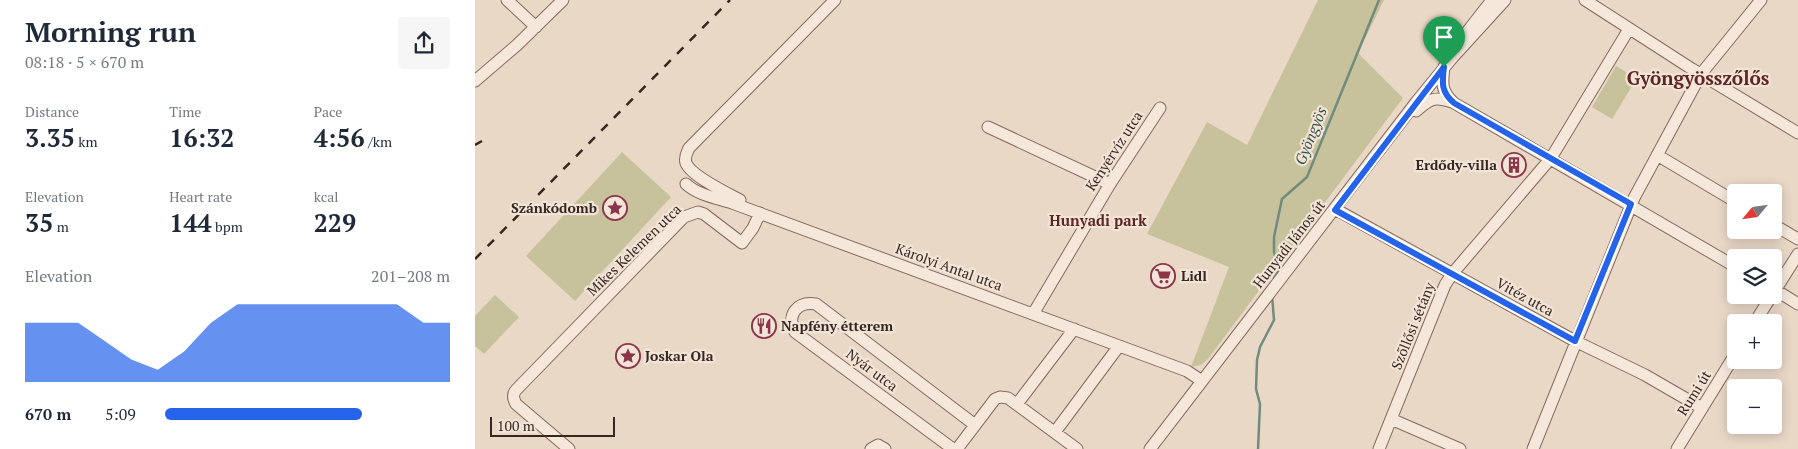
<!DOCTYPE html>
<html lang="en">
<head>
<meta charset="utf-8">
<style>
	body { margin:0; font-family:"PT Serif",serif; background:#f6f6f7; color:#1f2937; height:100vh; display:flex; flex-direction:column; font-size:19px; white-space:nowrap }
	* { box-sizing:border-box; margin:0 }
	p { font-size:16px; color:#747a83 }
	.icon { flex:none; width:28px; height:28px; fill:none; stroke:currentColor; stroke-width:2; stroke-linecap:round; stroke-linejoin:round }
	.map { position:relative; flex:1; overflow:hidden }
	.panel { display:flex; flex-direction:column; background:#fff; width:475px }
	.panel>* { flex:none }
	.needle { width:32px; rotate:241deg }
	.fabs { position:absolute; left:1252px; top:184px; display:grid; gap:10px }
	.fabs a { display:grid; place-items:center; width:55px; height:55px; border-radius:5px; background:#fff; box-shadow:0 2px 12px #0003; font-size:25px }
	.scale { position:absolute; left:15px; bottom:12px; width:125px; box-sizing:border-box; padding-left:5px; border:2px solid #362621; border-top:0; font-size:14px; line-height:18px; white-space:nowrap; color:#362621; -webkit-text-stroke:4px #f2e4d6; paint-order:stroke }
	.pin { position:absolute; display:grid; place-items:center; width:42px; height:42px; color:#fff; margin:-51px -21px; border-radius:50% 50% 50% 0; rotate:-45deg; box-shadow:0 0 5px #0007 }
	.pin .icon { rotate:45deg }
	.round { display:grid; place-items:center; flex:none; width:52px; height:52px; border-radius:5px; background:#f6f6f7 }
	.summary { display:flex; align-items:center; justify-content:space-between; height:85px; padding:0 25px }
	h1 { font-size:28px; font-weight:800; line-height:38px }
	.figures { display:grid; grid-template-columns:repeat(3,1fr); gap:8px; height:85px; padding:5px 25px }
	.figures div { display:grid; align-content:center }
	.figures b { font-size:25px; font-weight:800 }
	.figures small { font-size:14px; font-weight:400 }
	.figures p { font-size:14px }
	.chart { height:140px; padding:10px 25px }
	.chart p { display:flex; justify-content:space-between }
	.chart svg { width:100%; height:90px; margin-top:5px; fill:#2563eb; opacity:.7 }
	ul { padding:0 25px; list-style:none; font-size:16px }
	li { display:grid; grid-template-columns:80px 60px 1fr; align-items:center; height:38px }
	li i { height:12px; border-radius:6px; background:#2563eb }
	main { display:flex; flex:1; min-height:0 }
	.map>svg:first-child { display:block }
</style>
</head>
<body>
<main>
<section class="panel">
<div class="summary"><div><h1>Morning run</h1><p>08:18 · 5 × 670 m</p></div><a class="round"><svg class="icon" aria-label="share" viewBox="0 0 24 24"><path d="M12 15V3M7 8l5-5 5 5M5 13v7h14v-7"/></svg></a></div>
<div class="figures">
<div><p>Distance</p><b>3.35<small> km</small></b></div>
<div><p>Time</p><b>16:32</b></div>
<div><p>Pace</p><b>4:56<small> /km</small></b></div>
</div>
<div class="figures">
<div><p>Elevation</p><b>35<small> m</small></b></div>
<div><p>Heart rate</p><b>144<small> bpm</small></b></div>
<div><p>kcal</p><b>229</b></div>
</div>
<div class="chart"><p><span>Elevation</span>201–208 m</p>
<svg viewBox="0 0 160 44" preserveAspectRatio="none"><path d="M0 44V15L10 15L20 15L30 24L40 33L50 38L60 29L70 15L80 6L90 6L100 6L110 6L120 6L130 6L140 6L150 15L160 15V44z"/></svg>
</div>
<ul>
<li><b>670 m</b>5:09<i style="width:69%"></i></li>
</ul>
</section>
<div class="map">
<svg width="1323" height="449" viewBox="0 0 1323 449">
	<rect width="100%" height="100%" fill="#ead8c7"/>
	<path fill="#c7c29c" d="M843 0H909L883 53 928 98 733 359 726 365 716 367 754 267 672 234 732 122 772 145Z
		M1141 66 1162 78 1137 119 1117 107Z
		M147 152 196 197 100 301 51 256Z
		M20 295 44 317 9 354 0 346V316Z"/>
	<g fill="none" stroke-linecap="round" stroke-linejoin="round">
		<path stroke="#708c7e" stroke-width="2.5" d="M799 278 804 270 799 252V237L807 199 832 177 904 0
			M783 449 785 404 781 389 782 360 785 347 799 320 797 295"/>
		<defs>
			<path id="minor" d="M32 0 61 27
				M1110 0 1217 69 1323 133
				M992 32 1017 0
				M969 67C967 83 966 92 979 103L1261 267
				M0 81 42 45 88 0
				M941 111C955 99 958 96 977 102
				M513 127 635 184
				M1182 155 1261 202
				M211 184C223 195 241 198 257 203L712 371 727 381
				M265 200C252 193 216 176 211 163 209 157 212 153 214 148L360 0
				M860 209 1100 341 1170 375 1227 408
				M1299 225 1323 239
				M1299 289 1323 304
				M1299 292 1323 254
				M558 314 635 184 685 108
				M1280 322 1297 295
				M542 404 599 329
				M916 419 985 449
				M580 432 644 346
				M94 449 41 404C38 398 37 394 42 389L209 217 223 212 229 214 267 243 278 228 285 213
				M396 449 403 445 410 449
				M478 449 320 332C311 315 322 301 341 304L500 425
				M482 449 520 399 525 397 533 398 602 449
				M675 449 942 101 978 57 1030 0
				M904 449 970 285 977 274 1076 158 1154 29
				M1058 449 1159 198 1226 74 1286 0
				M1202 449 1261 353"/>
		</defs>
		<use href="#minor" stroke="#846a5f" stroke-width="13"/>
		<use href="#minor" stroke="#f5e7da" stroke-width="11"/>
		<path stroke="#362621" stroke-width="2.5" stroke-dasharray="9 9" stroke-linecap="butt" d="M0 145 7 141
			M0 259 255 0"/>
	</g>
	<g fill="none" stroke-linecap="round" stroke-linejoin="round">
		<defs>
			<path id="route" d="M969 67C967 83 966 92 979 103L1156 204 1100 341 860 210Z"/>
		</defs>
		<use href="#route" stroke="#fff" stroke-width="10"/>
		<use href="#route" stroke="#2563eb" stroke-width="6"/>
	</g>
	<defs>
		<symbol id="building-ring" viewBox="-11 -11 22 22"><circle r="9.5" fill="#f2e4d6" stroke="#8c3549" stroke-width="1.5"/><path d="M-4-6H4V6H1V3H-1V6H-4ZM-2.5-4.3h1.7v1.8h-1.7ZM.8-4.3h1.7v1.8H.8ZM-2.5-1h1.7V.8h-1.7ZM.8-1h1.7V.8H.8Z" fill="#8c3549"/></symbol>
		<symbol id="sight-ring" viewBox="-11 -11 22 22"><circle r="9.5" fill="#f2e4d6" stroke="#8c3549" stroke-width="1.5"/><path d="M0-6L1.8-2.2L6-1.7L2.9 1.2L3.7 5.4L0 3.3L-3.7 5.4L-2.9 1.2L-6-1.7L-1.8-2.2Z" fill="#8c3549"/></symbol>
		<symbol id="supermarket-ring" viewBox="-11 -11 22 22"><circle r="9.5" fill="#f2e4d6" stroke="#8c3549" stroke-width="1.5"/><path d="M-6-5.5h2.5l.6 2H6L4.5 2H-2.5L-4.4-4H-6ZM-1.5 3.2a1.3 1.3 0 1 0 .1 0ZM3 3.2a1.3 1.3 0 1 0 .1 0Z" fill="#8c3549"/></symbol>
		<symbol id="restaurant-ring" viewBox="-11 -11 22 22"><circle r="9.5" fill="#f2e4d6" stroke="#8c3549" stroke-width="1.5"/><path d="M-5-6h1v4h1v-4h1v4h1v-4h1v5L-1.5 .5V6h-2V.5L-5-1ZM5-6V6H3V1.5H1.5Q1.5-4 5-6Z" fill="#8c3549"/></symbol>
	</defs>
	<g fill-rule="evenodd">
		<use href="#building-ring" x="1025" y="151" width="28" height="28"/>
		<use href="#sight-ring" x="126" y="194" width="28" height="28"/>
		<use href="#supermarket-ring" x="674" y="262" width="28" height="28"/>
		<use href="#restaurant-ring" x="275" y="312" width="28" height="28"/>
		<use href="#sight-ring" x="139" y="342" width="28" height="28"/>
	</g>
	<g text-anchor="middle" stroke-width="4.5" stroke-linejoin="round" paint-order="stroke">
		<g font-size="14" fill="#362621" stroke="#f2e4d6">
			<text transform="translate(639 151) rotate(-57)" y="5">Kenyérvíz utca</text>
			<text transform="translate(814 244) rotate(-52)" y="5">Hunyadi János út</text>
			<text transform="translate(159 250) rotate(-44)" y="5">Mikes Kelemen utca</text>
			<text transform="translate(474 267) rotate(20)" y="5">Károlyi Antal utca</text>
			<text transform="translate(1050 297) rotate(29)" y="5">Vitéz utca</text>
			<text transform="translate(938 326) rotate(-68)" y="5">Szőllősi sétány</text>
			<text transform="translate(397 370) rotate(37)" y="5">Nyár utca</text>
			<text transform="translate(1219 393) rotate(-58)" y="5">Rumi út</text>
		</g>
		<g font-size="14" font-weight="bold" fill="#362621" stroke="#f2e4d6" text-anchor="start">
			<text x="1022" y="170" text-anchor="end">Erdődy-villa</text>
			<text x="122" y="213" text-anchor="end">Szánkódomb</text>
			<text x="706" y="281">Lidl</text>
			<text x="306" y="331">Napfény étterem</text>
			<text x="170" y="361">Joskar Ola</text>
		</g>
		<g font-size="15" font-style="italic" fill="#32544a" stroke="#f2e4d6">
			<text transform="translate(836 136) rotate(-68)" y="5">Gyöngyös</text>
		</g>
		<g font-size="15" font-weight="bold" fill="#5e2525" stroke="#f2e4d6">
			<text x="623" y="226">Hunyadi park</text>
		</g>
		<g font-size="19" font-weight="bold" fill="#5e2525" stroke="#f2e4d6">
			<text x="1223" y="85">Gyöngyösszőlős</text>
		</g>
	</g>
</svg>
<div class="fabs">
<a><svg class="needle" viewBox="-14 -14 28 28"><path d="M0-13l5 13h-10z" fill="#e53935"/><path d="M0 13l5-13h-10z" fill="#747a83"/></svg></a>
<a><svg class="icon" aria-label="layers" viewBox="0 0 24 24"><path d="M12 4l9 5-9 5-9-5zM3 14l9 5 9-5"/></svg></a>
<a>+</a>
<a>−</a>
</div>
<div class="scale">100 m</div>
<div class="pin" style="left:969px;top:67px;background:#1e9e55"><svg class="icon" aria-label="arrive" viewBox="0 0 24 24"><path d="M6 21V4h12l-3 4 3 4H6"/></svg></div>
</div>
</main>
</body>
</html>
